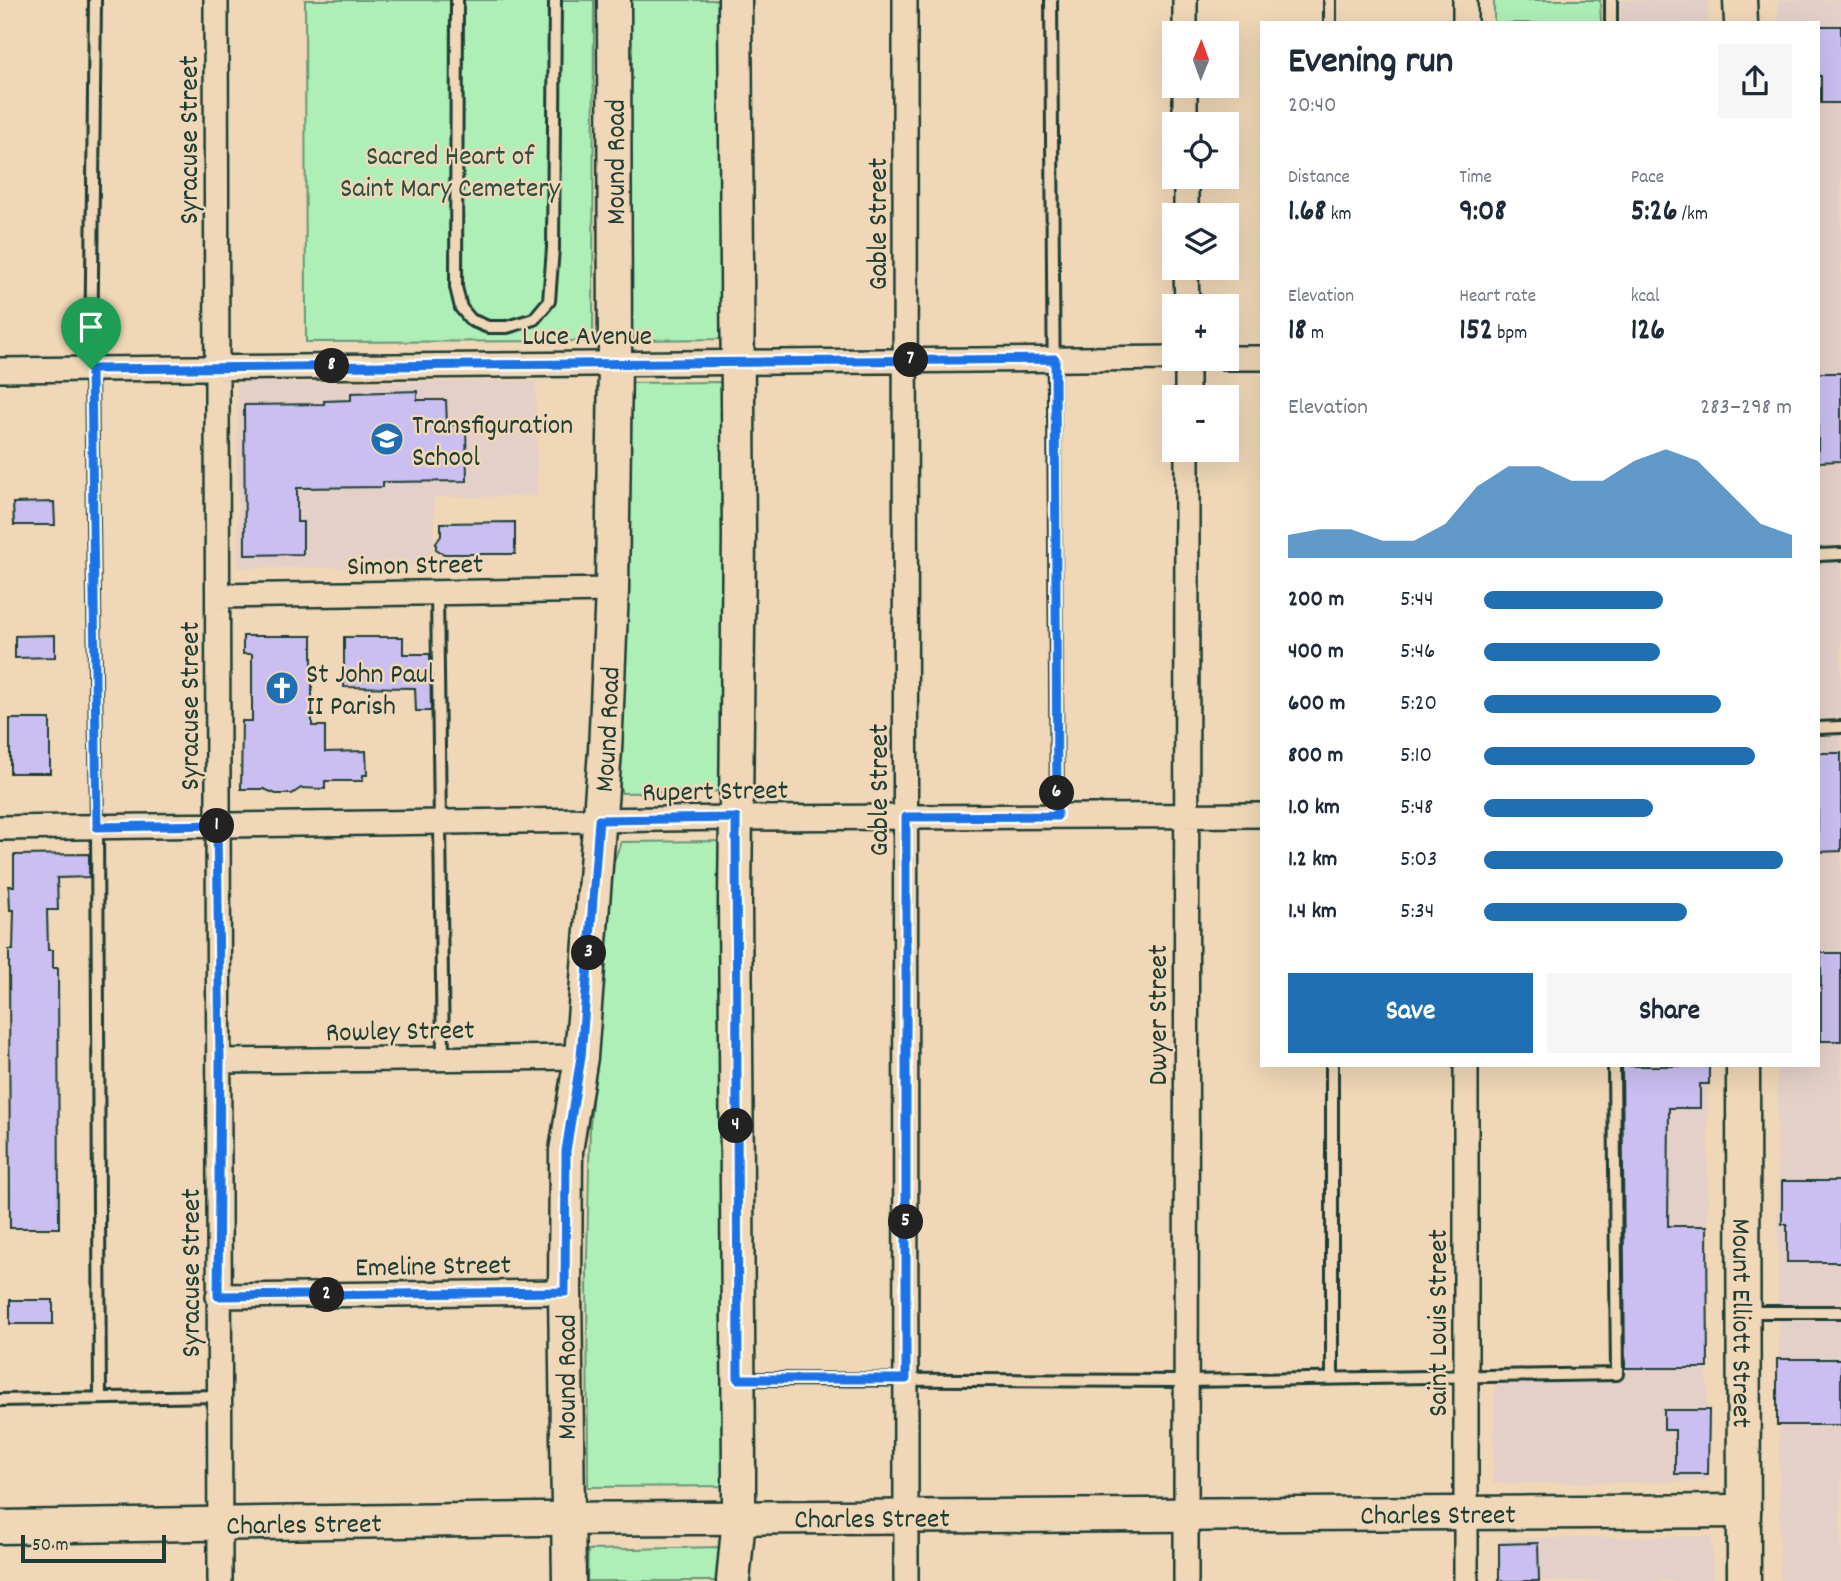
<!DOCTYPE html>
<html lang="en">
<head>
<meta charset="utf-8">
<style>
	body { margin:0; font-family:Dekko,sans-serif; background:#f6f6f7; color:#1f2937; height:100vh; display:flex; flex-direction:column; font-size:26px; white-space:nowrap }
	* { box-sizing:border-box; margin:0 }
	p { font-size:23px; color:#747a83 }
	.icon { flex:none; width:38px; height:38px; fill:none; stroke:currentColor; stroke-width:2; stroke-linecap:round; stroke-linejoin:round }
	.map { position:relative; flex:1; overflow:hidden }
	.details { position:absolute; left:1260px; top:21px; width:560px; height:1046px; display:flex; flex-direction:column; background:#fff; border-radius:0px; box-shadow:0 7px 28px #0002 }
	.details>* { flex:none }
	.needle { width:46px; rotate:1deg }
	.fabs { position:absolute; left:1162px; top:21px; display:grid; gap:14px }
	.fabs a { display:grid; place-items:center; width:77px; height:77px; border-radius:0px; background:#fff; box-shadow:0 7px 28px #0002; font-size:35px }
	.scale { position:absolute; left:21px; bottom:18px; width:145px; box-sizing:border-box; padding-left:7px; border:4px solid #1f3d34; border-top:0; font-size:19px; line-height:24px; white-space:nowrap; color:#1f3d34; -webkit-text-stroke:5px #efd7b7; paint-order:stroke }
	.pin { position:absolute; display:grid; place-items:center; width:60px; height:60px; color:#fff; margin:-72px -30px; border-radius:50% 50% 50% 0; rotate:-45deg; box-shadow:0 0 7px #0007 }
	.pin .icon { rotate:45deg }
	.km { position:absolute; width:35px; height:35px; margin:-18px; border-radius:50%; background:#222; color:#fff; font-size:19px; line-height:35px; text-align:center }
	.round { display:grid; place-items:center; flex:none; width:74px; height:74px; border-radius:0px; background:#f6f6f7 }
	.summary { display:flex; align-items:center; justify-content:space-between; height:119px; padding:0 28px }
	h1 { font-size:38px; font-weight:800; line-height:52px }
	.stats { display:grid; grid-template-columns:repeat(3,1fr); gap:10px; height:119px; padding:7px 28px }
	.stats div { display:grid; align-content:center }
	.stats b { font-size:30px; font-weight:800 }
	.stats small { font-size:19px; font-weight:400 }
	.stats p { font-size:19px }
	.chart { height:196px; padding:14px 28px }
	.chart p { display:flex; justify-content:space-between }
	.chart svg { width:100%; height:126px; margin-top:7px; fill:#1f6fb2; opacity:.7 }
	.cta { display:flex; gap:14px; margin-top:auto; padding:14px 28px }
	.cta a { flex:1; height:80px; border-radius:0px; background:#1f6fb2; color:#fff; font-size:28px; font-weight:800; line-height:80px; text-align:center }
	.cta a+a { background:#f6f6f7; color:#1f2937 }
	ul { padding:0 28px; list-style:none; font-size:23px }
	li { display:grid; grid-template-columns:112px 84px 1fr; align-items:center; height:52px }
	li i { height:18px; border-radius:9px; background:#1f6fb2 }
	.map>svg:first-child { display:block }
</style>
</head>
<body>
<div class="map">
<svg width="1841" height="1581" viewBox="0 0 1841 1581">
	<rect width="100%" height="100%" fill="#efd7b7"/>
	<filter id="ink" filterUnits="userSpaceOnUse"><feTurbulence type="fractalNoise" baseFrequency=".0143" numOctaves="2"/><feDisplacementMap in="SourceGraphic" scale="14" xChannelSelector="R" yChannelSelector="G"/><feConvolveMatrix kernelMatrix="1 2 1 2 8 2 1 2 1" color-interpolation-filters="sRGB"/></filter>
	<g filter="url(#ink)">
		<path fill="#e4d0c8" d="M1620 0H1708L1709 23H1621Z
			M1778 0H1841V1581H1780L1777 1066H1818V23H1778Z
			M536 381 537 496 434 497V567L238 568 237 383Z
			M1618 1066H1708L1707 1482 1493 1483 1495 1383 1619 1382Z
			M1712 1536 1713 1581H1501V1539Z"/>
		<path fill="#aeefb7" stroke="#669676" stroke-width="2" d="M305 0H594L593 341 306 342Z
			M630 0H728V339L626 340Z
			M1494 0H1600L1601 23H1494Z
			M723 382 726 791 622 793 617 778 626 383Z
			M725 841 729 1486 588 1487 587 1257 590 1126 613 864 621 842Z
			M720 1547 718 1581H587L588 1550Z"/>
		<path fill="#cabff0" stroke="#1f3d34" stroke-width="2" d="M1818 26H1841V103H1821V76H1818Z
			M1818 373H1841V461L1818 462Z
			M417 391V400H446L447 425H466L467 481 383 482V487L297 488V522H303V554L245 555 244 405 324 404V401L351 400V393Z
			M54 502 55 525H14L13 503Z
			M515 522V554H444L436 549V543L441 536V523Z
			M55 635V657L15 658V636Z
			M243 636H312V726H325V752L366 751 367 775H363V781H325V789L301 788 292 794H276L264 789H241L242 721H252V654H243Z
			M344 637H403V654H430L431 711H416L415 688 344 687Z
			M10 719H50V773H10Z
			M1818 753H1841V851L1818 852Z
			M89 854V877L57 878 58 910H47L48 950H53V968H58L59 1228H10L9 950H13L14 910H10L9 886H14V855Z
			M1821 953H1841V1041H1821Z
			M1622 1066H1709V1084H1700V1108H1669L1668 1226H1707L1708 1368H1625Z
			M1782 1181H1841V1262H1787V1224H1782Z
			M10 1300H53V1324H10Z
			M1777 1359H1841V1425H1777Z
			M1664 1410H1709L1708 1474H1675V1430H1664Z
			M1538 1543 1539 1581H1499V1544Z"/>
		<g fill="none" stroke-linecap="round" stroke-linejoin="round">
			<defs>
				<path id="lane" d="M95 0 91 369 97 827 100 1398
					M457 0 456 287 461 308 471 320 488 327H507L534 319 549 301 553 248 555 0
					M1051 0 1057 816
					M1330 0V23
					M1611 0V23
					M1818 555 1841 554
					M437 593 443 1058
					M1818 728 1841 727
					M1332 1066V1378
					M1746 1312H1841
					M741 1379 1186 1381 1617 1374 1614 1066
					M0 1400 219 1396"/>
				<path id="street" d="M216 0 220 1581
					M905 0 906 1581
					M1185 0V33
					M1465 0V23
					M1185 86V124
					M1186 177V215
					M1186 268 1187 306
					M1227 358H1262
					M0 370 1174 358
					M1187 397V359
					M218 596 612 590
					M0 828 736 818 1262 815
					M220 1061 581 1057
					M218 1296 565 1292
					M1186 1581 1187 450
					M1466 1581V1066"/>
				<g id="secondary">
					<path d="M1740 0 1741 23"/>
					<path id="s1" d="M1743 1066 1744 1581"/>
					<path id="s2" d="M0 1527 541 1519 1744 1511"/>
					<path id="s3" d="M569 1581 565 1292 566 1151 581 1057 605 751 612 590 615 363 614 0"/>
					<path d="M733 1581 739 1518V1470L735 902 739 536 735 0"/>
				</g>
			</defs>
			<use href="#lane" stroke="#1f3d34" stroke-width="16"/>
			<use href="#street" stroke="#1f3d34" stroke-width="28"/>
			<use href="#secondary" stroke="#1f3d34" stroke-width="37"/>
			<use href="#lane" stroke="#efd7b7" stroke-width="10"/>
			<use href="#street" stroke="#efd7b7" stroke-width="23"/>
			<use href="#secondary" stroke="#efd7b7" stroke-width="32"/>
		</g>
	</g>
	<g fill="none" stroke-linecap="round" stroke-linejoin="round" filter="url(#ink)">
		<defs>
			<path id="route" d="M1055 359 1057 816 906 817V1379H738L736 818 599 820 581 1057 566 1151 565 1292 218 1296 220 1061 217 825 97 827 91 369Z"/>
		</defs>
		<use href="#route" stroke="#fff" stroke-width="14"/>
		<use href="#route" stroke="#1a73e8" stroke-width="9"/>
	</g>
	<defs>
		<symbol id="school-disc" viewBox="-11 -11 22 22"><circle r="9.5" fill="#1f6fb2" stroke="#efd7b7"/><path d="M0-5L7-2L0 1L-7-2ZM-4 1L0 2.5L4 1V4Q0 6-4 4Z" fill="#fff"/></symbol>
		<symbol id="church-disc" viewBox="-11 -11 22 22"><circle r="9.5" fill="#1f6fb2" stroke="#efd7b7"/><path d="M-1.2-6h2.4v3.5h3.3v2.4h-3.3V6h-2.4V-.1h-3.3v-2.4h3.3Z" fill="#fff"/></symbol>
	</defs>
	<g fill-rule="evenodd">
		<use href="#school-disc" x="368" y="420" width="38" height="38"/>
		<use href="#church-disc" x="263" y="669" width="38" height="38"/>
	</g>
	<g text-anchor="middle" stroke-width="5" stroke-linejoin="round" paint-order="stroke">
		<g font-size="28" fill="#1f3d34" stroke="#efd7b7">
			<text transform="translate(187 140) rotate(-90)" y="10">Syracuse Street</text>
			<text transform="translate(614 162) rotate(-90)" y="10">Mound Road</text>
			<text transform="translate(876 224) rotate(-90)" y="10">Gable Street</text>
			<text x="587" y="344">Luce Avenue</text>
			<text transform="translate(415 563) rotate(-1)" y="10">Simon Street</text>
			<text transform="translate(188 706) rotate(-90)" y="10">Syracuse Street</text>
			<text dy="10" stroke="none"><textPath href="#s3" startOffset="854">Mound Road</textPath></text>
			<text transform="translate(715 789) rotate(-1)" y="10">Rupert Street</text>
			<text transform="translate(877 790) rotate(-90)" y="10">Gable Street</text>
			<text transform="translate(1156 1015) rotate(-90)" y="10">Dwyer Street</text>
			<text transform="translate(400 1029) rotate(-1)" y="10">Rowley Street</text>
			<text transform="translate(433 1264) rotate(-1)" y="10">Emeline Street</text>
			<text transform="translate(189 1273) rotate(-90)" y="10">Syracuse Street</text>
			<text transform="translate(1436 1323) rotate(-90)" y="10">Saint Louis Street</text>
			<text dy="10" stroke="none"><textPath href="#s1" startOffset="257">Mount Elliott Street</textPath></text>
			<text transform="translate(565 1377) rotate(-90)" y="10">Mound Road</text>
			<text dy="10" stroke="none"><textPath href="#s2" startOffset="1438">Charles Street</textPath></text>
			<text dy="10" stroke="none"><textPath href="#s2" startOffset="872">Charles Street</textPath></text>
			<text dy="10" stroke="none"><textPath href="#s2" startOffset="304">Charles Street</textPath></text>
		</g>
		<g font-size="28" fill="#2d4f41" stroke="#efd7b7">
			<text x="450" y="164">Sacred Heart of<tspan x="450" dy="32">Saint Mary Cemetery</tspan></text>
		</g>
		<g font-size="28" fill="#1f3d34" stroke="#efd7b7" text-anchor="start">
			<text x="412" y="433">Transfiguration<tspan x="412" dy="32">School</tspan></text>
			<text x="306" y="682">St John Paul<tspan x="306" dy="32">II Parish</tspan></text>
		</g>
	</g>
</svg>
<div class="fabs">
<a><svg class="needle" viewBox="-14 -14 28 28"><path d="M0-13l5 13h-10z" fill="#e53935"/><path d="M0 13l5-13h-10z" fill="#747a83"/></svg></a>
<a><svg class="icon" aria-label="locate" viewBox="0 0 24 24"><circle cx="12" cy="12" r="6"/><path d="M12 2v4M12 18v4M2 12h4M18 12h4"/></svg></a>
<a><svg class="icon" aria-label="layers" viewBox="0 0 24 24"><path d="M12 4l9 5-9 5-9-5zM3 14l9 5 9-5"/></svg></a>
<a>+</a>
<a>−</a>
</div>
<div class="scale">50 m</div>
<div class="pin" style="left:91px;top:369px;background:#1e9e55"><svg class="icon" aria-label="arrive" viewBox="0 0 24 24"><path d="M6 21V4h12l-3 4 3 4H6"/></svg></div>
<b class="km" style="left:217px;top:826px">1</b>
<b class="km" style="left:327px;top:1295px">2</b>
<b class="km" style="left:589px;top:953px">3</b>
<b class="km" style="left:736px;top:1126px">4</b>
<b class="km" style="left:906px;top:1222px">5</b>
<b class="km" style="left:1057px;top:793px">6</b>
<b class="km" style="left:911px;top:360px">7</b>
<b class="km" style="left:332px;top:366px">8</b>
<section class="details">
<div class="summary"><div><h1>Evening run</h1><p>20:40</p></div><a class="round"><svg class="icon" aria-label="share" viewBox="0 0 24 24"><path d="M12 15V3M7 8l5-5 5 5M5 13v7h14v-7"/></svg></a></div>
<div class="stats">
<div><p>Distance</p><b>1.68<small> km</small></b></div>
<div><p>Time</p><b>9:08</b></div>
<div><p>Pace</p><b>5:26<small> /km</small></b></div>
</div>
<div class="stats">
<div><p>Elevation</p><b>18<small> m</small></b></div>
<div><p>Heart rate</p><b>152<small> bpm</small></b></div>
<div><p>kcal</p><b>126</b></div>
</div>
<div class="chart"><p><span>Elevation</span>283–298 m</p>
<svg viewBox="0 0 160 44" preserveAspectRatio="none"><path d="M0 44V36L10 34L20 34L30 38L40 38L50 32L60 19L70 12L80 12L90 17L100 17L110 10L120 6L130 10L140 21L150 32L160 36V44z"/></svg>
</div>
<ul>
<li><b>200 m</b>5:44<i style="width:58%"></i></li>
<li><b>400 m</b>5:46<i style="width:57%"></i></li>
<li><b>600 m</b>5:20<i style="width:77%"></i></li>
<li><b>800 m</b>5:10<i style="width:88%"></i></li>
<li><b>1.0 km</b>5:48<i style="width:55%"></i></li>
<li><b>1.2 km</b>5:03<i style="width:97%"></i></li>
<li><b>1.4 km</b>5:34<i style="width:66%"></i></li>
</ul>
<div class="cta"><a>Save</a><a>Share</a></div>
</section>
</div>
</body>
</html>
